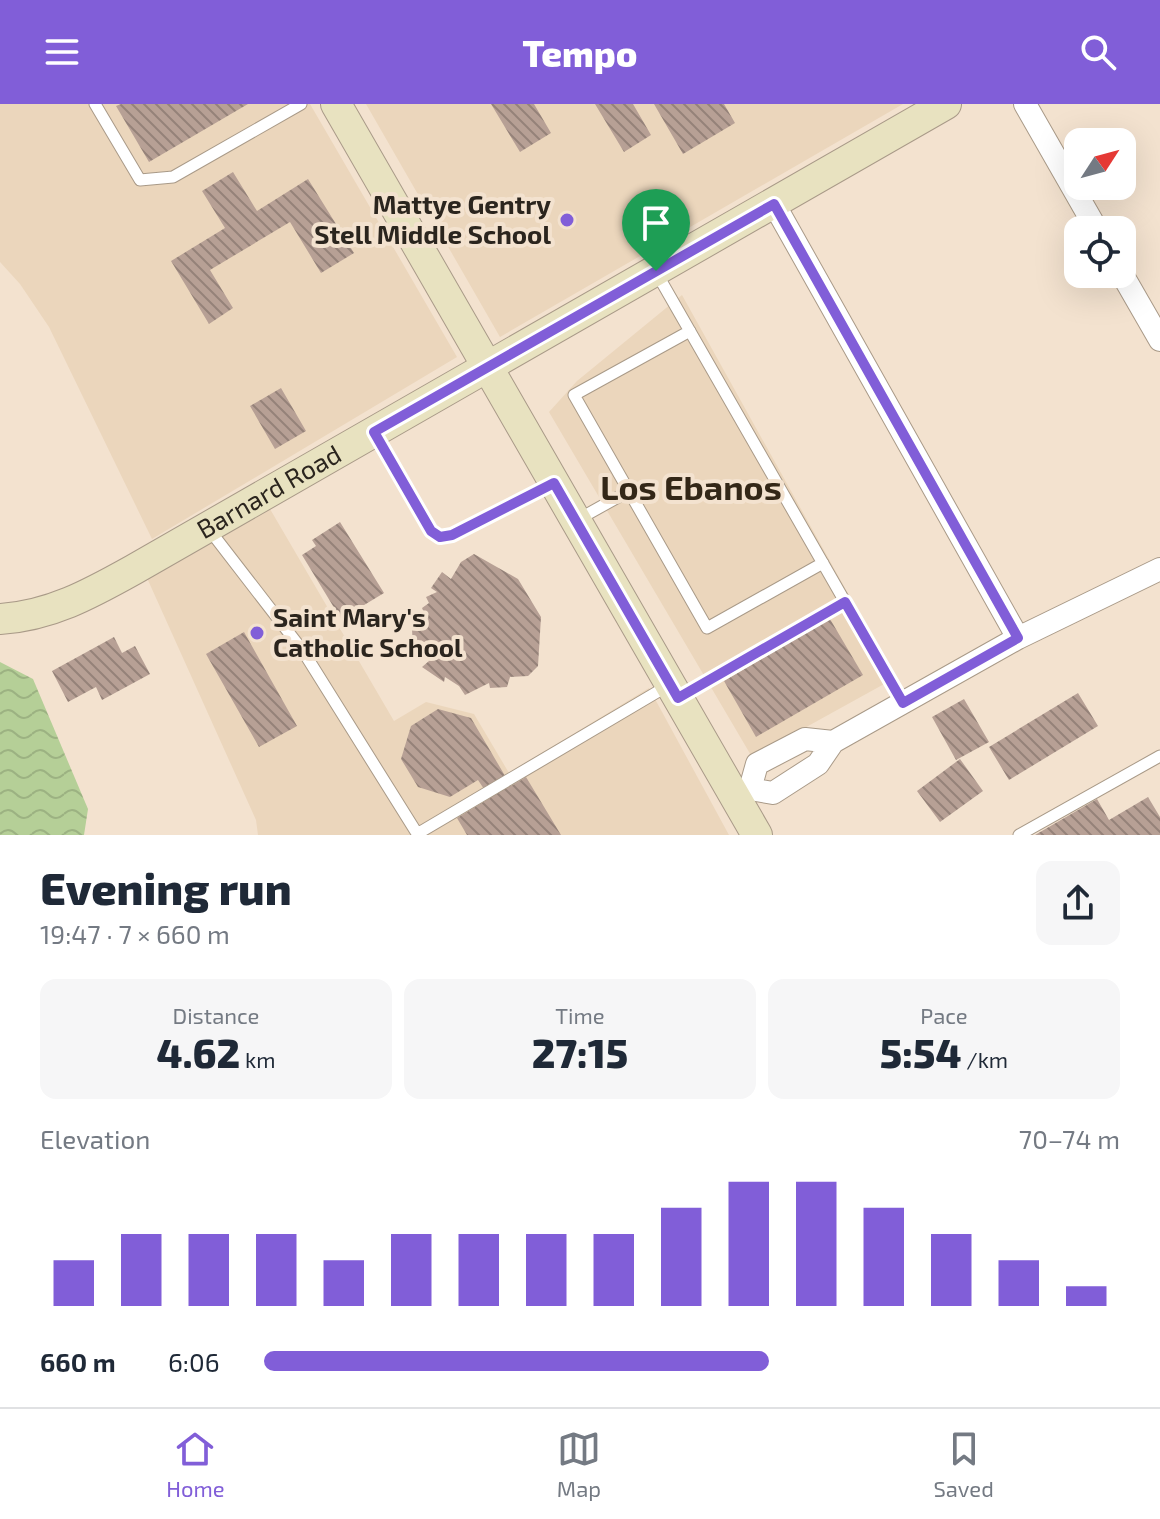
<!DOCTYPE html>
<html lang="en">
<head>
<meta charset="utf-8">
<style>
	body { margin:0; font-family:"Exo 2",sans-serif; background:#f6f6f7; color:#1f2937; height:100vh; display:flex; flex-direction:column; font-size:30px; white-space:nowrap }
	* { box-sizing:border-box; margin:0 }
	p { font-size:26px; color:#747a83 }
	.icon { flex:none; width:44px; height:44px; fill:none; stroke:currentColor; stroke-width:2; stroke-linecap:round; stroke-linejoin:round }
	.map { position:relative; height:731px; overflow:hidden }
	.panel { display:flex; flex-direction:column; background:#fff; flex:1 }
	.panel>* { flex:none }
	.needle { width:52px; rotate:54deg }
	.tools { position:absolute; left:1064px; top:24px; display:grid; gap:16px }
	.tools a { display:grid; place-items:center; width:72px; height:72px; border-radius:16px; background:#fff; box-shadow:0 8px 32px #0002; font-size:40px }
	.pin { position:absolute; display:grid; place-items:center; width:68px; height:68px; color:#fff; margin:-82px -34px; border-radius:50% 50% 50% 0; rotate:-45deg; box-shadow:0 0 8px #0007 }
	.pin .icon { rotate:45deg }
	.round { display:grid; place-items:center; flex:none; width:84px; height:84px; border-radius:16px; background:#f6f6f7 }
	.headline { display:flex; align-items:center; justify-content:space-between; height:136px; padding:0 40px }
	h1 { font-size:44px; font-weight:800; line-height:60px }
	.figures { display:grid; grid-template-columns:repeat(3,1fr); gap:12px; height:136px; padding:8px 40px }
	.figures div { display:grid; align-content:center; border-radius:16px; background:#f6f6f7; text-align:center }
	.figures b { font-size:40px; font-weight:800 }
	.figures small { font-size:22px; font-weight:400 }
	.figures p { font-size:22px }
	.chart { height:224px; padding:16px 40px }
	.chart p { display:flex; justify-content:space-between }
	.chart svg { width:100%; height:144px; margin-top:8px; stroke:#815ed8; stroke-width:6 }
	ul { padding:0 40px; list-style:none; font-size:26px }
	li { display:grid; grid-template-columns:128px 96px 1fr; align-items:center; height:60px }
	li i { height:20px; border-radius:10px; background:#815ed8 }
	header { display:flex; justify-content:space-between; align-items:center; height:104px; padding:0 40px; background:#815ed8; color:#fff; font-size:36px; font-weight:800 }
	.tab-bar { display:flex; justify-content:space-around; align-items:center; height:112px; border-top:2px solid #e0e1e3; background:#fff; font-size:22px; color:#747a83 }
	.tab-bar a { display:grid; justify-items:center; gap:4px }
	.tab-bar .current { color:#815ed8 }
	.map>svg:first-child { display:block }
</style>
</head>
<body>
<header><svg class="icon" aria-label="menu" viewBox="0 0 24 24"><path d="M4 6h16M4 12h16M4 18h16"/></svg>Tempo<svg class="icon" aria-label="search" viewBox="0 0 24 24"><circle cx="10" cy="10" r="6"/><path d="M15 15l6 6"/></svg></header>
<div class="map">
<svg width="1160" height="731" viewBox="0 0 1160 731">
	<defs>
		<pattern id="water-waves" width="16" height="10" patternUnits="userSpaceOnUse" patternTransform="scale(2)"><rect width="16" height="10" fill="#b5cf97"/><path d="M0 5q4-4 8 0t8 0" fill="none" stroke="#9cb282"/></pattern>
		<pattern id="building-back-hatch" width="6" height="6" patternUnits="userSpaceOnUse" patternTransform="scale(2)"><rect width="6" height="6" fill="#b7a095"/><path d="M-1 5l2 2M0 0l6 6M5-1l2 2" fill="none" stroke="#958279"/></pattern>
	</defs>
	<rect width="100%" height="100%" fill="#f3e2cf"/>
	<path fill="#ebd6bc" d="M0 0H310L457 253 152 435 49 223 20 180 0 158Z
		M366 0H903L500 233Z
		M682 191 895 574 752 653 549 308 577 277Z
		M270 405 394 617 426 598 474 610 509 669 649 584 729 731H258L256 716 147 474Z"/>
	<path fill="url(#water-waves)" d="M0 558 33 575 88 705 84 731H0Z"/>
	<path fill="url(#building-back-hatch)" d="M121 0H248L149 58 116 2Z
		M491 0H534L551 29 520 48Z
		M595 0H633L651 31 624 48Z
		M654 0H724L735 19 683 50Z
		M233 68 257 107 308 75 354 149 321 169 290 118 210 166 233 204 209 220 171 157 225 124 202 87Z
		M281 284 306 327 275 345 250 302Z
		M340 418 384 489 341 515 302 451 316 442 312 436Z
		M474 450 518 475 541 513 538 562 528 572 510 573 507 583 490 584 489 579 465 591 459 582 445 573 444 578 422 563 429 557 425 551 419 552 413 541 412 526 425 510 422 504 429 499 426 493 437 488 431 484 442 468 451 475 461 458Z
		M830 515 863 571 756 633 724 577Z
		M244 528 297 622 259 643 206 550Z
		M114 533 122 549 135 542 150 570 102 596 96 583 68 598 52 567Z
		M1078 589 1098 622 1009 676 989 643Z
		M964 595 989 638 956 656 932 613Z
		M438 605 471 614 511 682 526 673 561 731H467L457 714 490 694 478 676 450 693 418 683 401 655 411 622Z
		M960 655 983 687 940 718 917 687Z
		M1148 693 1160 713V731H1035L1097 695 1109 716Z"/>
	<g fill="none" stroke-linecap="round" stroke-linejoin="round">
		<defs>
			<path id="lane" d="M95 0 140 76 173 73 301 0
				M656 168 903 599
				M690 227 574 291 707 524 823 459
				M374 328 431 427 440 433 452 431 553 379
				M577 416 629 387
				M208 424 303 547 418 731
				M679 593 845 498
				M417 730 669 581
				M1019 731 1160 652"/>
			<path id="street" d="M1025 0 1097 126
				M774 100 1018 534
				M1122 170 1160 236
				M750 685 757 660 805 635 833 638
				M736 694 750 685 773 689 818 660 833 638 1018 534 1160 465"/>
			<g id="secondary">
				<path d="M336 0 757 731"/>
				<path id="s1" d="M0 515C50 512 90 490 133 466L946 0"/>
			</g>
		</defs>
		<use href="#lane" stroke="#a99a88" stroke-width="13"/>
		<use href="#street" stroke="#a99a88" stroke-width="24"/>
		<use href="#secondary" stroke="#a99a88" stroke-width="32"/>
		<use href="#lane" stroke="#fff" stroke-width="11"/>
		<use href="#street" stroke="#fff" stroke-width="22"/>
		<use href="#secondary" stroke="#e8e2c0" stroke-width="30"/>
	</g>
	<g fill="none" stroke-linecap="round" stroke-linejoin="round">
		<defs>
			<path id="route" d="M774 100 1018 534 903 599 845 498 678 594 554 379 452 431 440 433 431 427 374 328Z"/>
		</defs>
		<use href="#route" stroke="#fff" stroke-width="16"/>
		<use href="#route" stroke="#815ed8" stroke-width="10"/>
	</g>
	<g fill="#815ed8" stroke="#f3e2cf" stroke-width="3">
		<circle cx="567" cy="116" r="8"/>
		<circle cx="257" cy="529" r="8"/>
	</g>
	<g text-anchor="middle" stroke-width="8" stroke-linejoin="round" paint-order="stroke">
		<g font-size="26" font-weight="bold" fill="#2b251e" stroke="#f3e2cf" text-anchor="end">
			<text x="551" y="110">Mattye Gentry<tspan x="551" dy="30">Stell Middle School</tspan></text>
			<text x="273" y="523" text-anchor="start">Saint Mary's<tspan x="273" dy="30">Catholic School</tspan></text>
		</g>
		<g font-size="26" fill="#2b251e" stroke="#f3e2cf">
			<text dy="9" stroke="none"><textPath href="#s1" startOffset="300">Barnard Road</textPath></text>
		</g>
		<g font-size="34" font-weight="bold" fill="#332717" stroke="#f3e2cf">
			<text x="691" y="396">Los Ebanos</text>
		</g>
	</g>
</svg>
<div class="tools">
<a><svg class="needle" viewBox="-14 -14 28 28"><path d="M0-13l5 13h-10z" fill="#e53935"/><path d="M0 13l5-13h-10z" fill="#747a83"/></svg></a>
<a><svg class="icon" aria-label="locate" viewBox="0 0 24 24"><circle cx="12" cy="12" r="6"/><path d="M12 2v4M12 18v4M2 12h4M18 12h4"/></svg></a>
</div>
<div class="pin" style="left:656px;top:167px;background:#1e9e55"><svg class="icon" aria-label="arrive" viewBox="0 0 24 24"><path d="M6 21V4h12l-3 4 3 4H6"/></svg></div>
</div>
<section class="panel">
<div class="headline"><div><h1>Evening run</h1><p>19:47 · 7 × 660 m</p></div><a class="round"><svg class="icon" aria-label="share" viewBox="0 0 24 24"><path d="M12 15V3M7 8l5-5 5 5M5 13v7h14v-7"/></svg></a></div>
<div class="figures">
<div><p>Distance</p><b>4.62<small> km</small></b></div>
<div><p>Time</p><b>27:15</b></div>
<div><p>Pace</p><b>5:54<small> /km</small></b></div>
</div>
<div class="chart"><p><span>Elevation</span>70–74 m</p>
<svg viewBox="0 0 160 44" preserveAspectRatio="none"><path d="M5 44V30M15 44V22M25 44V22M35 44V22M45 44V30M55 44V22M65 44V22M75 44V22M85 44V22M95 44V14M105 44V6M115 44V6M125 44V14M135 44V22M145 44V30M155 44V38"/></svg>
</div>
<ul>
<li><b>660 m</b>6:06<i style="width:59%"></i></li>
</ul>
</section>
<nav class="tab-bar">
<a class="current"><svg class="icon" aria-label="home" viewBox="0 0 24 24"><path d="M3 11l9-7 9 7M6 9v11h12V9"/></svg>Home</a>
<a><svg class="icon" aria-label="map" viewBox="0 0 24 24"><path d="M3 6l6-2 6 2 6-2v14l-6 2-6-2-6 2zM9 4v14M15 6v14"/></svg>Map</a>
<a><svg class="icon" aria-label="saved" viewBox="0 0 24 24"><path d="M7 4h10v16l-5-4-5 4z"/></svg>Saved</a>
</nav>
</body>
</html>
